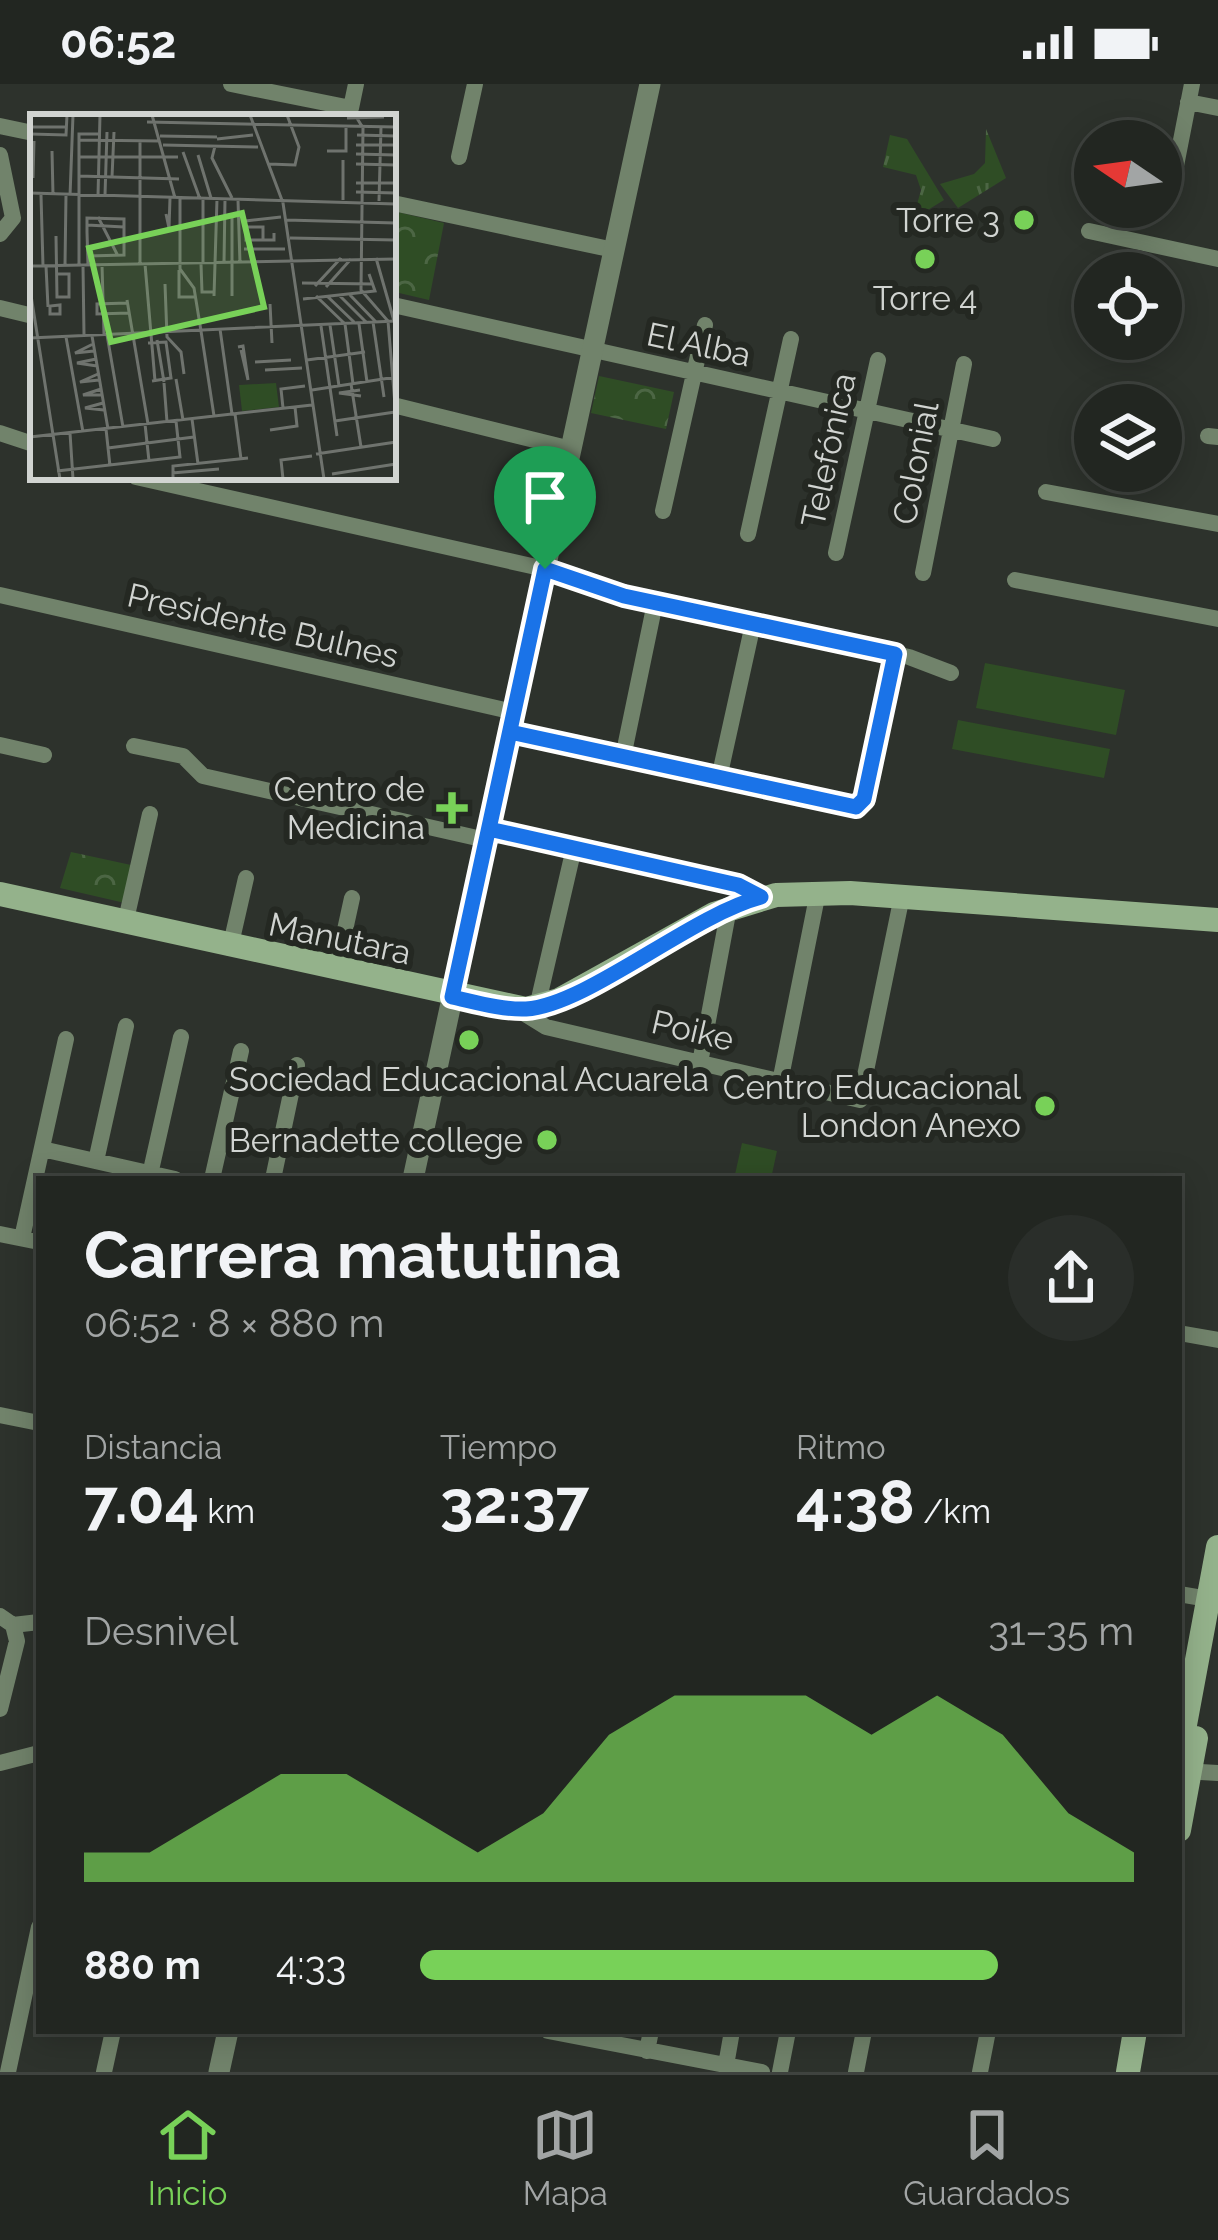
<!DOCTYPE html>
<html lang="es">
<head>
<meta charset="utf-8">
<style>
	body { margin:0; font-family:Raleway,sans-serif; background:#2a2e2a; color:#f1f3f6; height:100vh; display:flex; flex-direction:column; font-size:45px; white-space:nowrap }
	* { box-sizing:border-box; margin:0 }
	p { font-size:39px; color:#a2a5a5 }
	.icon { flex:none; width:66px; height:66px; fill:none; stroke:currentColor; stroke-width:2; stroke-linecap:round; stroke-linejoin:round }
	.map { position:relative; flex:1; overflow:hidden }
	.details { position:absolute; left:36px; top:1092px; width:1146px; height:858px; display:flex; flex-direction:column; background:#222621; border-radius:0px; box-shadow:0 6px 30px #0003,0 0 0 3px #3f433f }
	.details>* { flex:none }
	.needle { width:78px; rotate:283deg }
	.tools { position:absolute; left:1074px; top:36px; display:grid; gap:24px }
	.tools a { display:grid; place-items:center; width:108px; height:108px; border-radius:50%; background:#222621; box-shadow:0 6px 30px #0003,0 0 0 3px #3f433f; font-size:60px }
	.pin { position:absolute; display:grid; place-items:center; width:102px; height:102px; color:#fff; margin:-123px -51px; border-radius:50% 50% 50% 0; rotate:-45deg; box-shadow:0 0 12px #0007 }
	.pin .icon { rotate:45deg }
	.round { display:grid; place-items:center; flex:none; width:126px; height:126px; border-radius:63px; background:#2a2e2a }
	.headline { display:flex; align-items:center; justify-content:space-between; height:204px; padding:0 48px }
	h1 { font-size:66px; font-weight:700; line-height:90px }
	.figures { display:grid; grid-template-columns:repeat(3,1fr); gap:18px; height:204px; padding:12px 48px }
	.figures div { display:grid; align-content:center }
	.figures b { font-size:60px; font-weight:700 }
	.figures small { font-size:33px; font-weight:400 }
	.figures p { font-size:33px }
	.chart { height:336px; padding:24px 48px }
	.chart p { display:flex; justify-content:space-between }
	.chart svg { width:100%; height:216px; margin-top:12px; fill:#78d158; opacity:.7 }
	ul { padding:0 48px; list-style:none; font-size:39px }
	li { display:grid; grid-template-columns:192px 144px 1fr; align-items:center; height:90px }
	li i { height:30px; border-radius:15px; background:#78d158 }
	.status { display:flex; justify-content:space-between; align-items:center; height:84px; padding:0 60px; background:#222621; direction:ltr }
	.status svg { height:33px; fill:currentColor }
	.tabs { display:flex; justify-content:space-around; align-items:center; height:168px; border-top:3px solid #3f433f; background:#222621; font-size:33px; color:#a2a5a5 }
	.tabs a { display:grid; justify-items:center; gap:6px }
	.tabs .selected { color:#78d158 }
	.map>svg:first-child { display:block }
</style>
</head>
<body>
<div class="status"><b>06:52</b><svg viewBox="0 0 49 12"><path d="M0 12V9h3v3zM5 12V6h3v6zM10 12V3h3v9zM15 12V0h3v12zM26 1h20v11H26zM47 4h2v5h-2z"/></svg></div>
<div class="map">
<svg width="1218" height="1988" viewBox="0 0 1218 1988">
	<defs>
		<pattern id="grass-tufts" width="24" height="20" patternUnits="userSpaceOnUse" patternTransform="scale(3)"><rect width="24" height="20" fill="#2f4d25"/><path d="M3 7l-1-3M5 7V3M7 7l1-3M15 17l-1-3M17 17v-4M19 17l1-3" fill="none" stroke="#4c6644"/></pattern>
		<pattern id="park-crowns" width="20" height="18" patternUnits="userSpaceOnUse" patternTransform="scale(3)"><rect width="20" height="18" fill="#2f4d25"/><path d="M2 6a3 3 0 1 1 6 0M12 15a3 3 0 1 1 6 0" fill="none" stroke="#4c6644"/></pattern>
	</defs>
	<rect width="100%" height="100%" fill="#2d322c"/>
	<path fill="url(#grass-tufts)" d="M986 45 1006 94 958 124 940 100 974 90 985 79Z
		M890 51 907 55 944 116 913 135 921 106 916 91 883 83Z"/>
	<path fill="url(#park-crowns)" d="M393 127 444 139 429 216 395 208Z
		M599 292 674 308 666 345 591 329Z
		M71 768 131 781 125 819 60 804Z"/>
	<path fill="#2f4d25" d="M985 579 1125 606 1116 651 976 624Z
		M958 636 1110 665 1104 694 952 665Z
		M742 1059 777 1067 771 1095H734Z"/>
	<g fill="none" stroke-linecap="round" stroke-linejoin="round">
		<path stroke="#71836b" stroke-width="16" d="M231 0 351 24 356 0
			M1188 18 1218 24
			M0 42 33 49
			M0 71 13 134 0 150
			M459 73 475 0
			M1174 92 1192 0
			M393 119 614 166
			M1089 147 1218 175
			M393 221 993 355
			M0 224 33 232
			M393 321 571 365
			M0 349 33 360
			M1208 352 1218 353
			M136 393 545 485 624 512 909 573 951 589
			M1046 408 1218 440
			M663 427 705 241
			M748 450 791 255
			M836 469 878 276
			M923 489 964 280
			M1015 496 1218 535
			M0 511 514 628
			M510 648 856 723 864 715 895 570
			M0 661 44 671
			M134 662 183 672 203 692 486 756
			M623 673 655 519
			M719 694 753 540
			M489 745 738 801 761 813
			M125 840 150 730
			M230 864 246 794
			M336 887 352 814
			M537 923 574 764
			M517 925 546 943 860 1016 902 812
			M700 979 729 824
			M780 998 818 808
			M42 1065 175 1095
			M96 1077 126 942
			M149 1095 181 953
			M212 1095 241 967
			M273 1095 297 981
			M0 1150 39 1158
			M22 1154 66 955
			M1179 1249 1218 1256
			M0 1331 39 1339
			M1179 1510 1214 1516
			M0 1532 13 1541 17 1557 0 1625
			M13 1541 39 1538
			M0 1679 39 1669
			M1183 1687 1218 1689
			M548 1947 762 1988
			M647 1967 651 1947
			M725 1987 732 1947
			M8 1988 39 1843
			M104 1988 113 1947
			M780 1988 788 1947
			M856 1988 864 1947
			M980 1988 988 1947"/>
		<path stroke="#71836b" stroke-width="21" d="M413 1095 650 0
			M219 1988 228 1947"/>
		<path stroke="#94b28b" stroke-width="24" d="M0 810 526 925 559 916 714 830 776 811 850 809 1218 836
			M1179 1673 1218 1463
			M1179 1746 1196 1654
			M1128 1988 1135 1947"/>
	</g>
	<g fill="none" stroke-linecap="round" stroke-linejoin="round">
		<defs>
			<path id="route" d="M545 485 452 913C475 918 502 926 526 925 587 921 690 832 761 813L738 801 489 745 510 648 856 723 864 715 895 570 624 512 545 485"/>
		</defs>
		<use href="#route" stroke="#fff" stroke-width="24"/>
		<use href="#route" stroke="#1a73e8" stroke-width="15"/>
	</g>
	<g fill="#78d158" stroke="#242822" stroke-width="4.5">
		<circle cx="1024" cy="136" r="12"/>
		<circle cx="925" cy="175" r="12"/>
		<path d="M446 706h12v12h12v12h-12v12h-12v-12h-12v-12h12z"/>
		<circle cx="469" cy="956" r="12"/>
		<circle cx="1045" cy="1022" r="12"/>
		<circle cx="547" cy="1056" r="12"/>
	</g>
	<g text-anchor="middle" stroke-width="12" stroke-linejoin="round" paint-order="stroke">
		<g font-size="33" fill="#d1d4d1" stroke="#242822" text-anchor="end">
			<text x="1000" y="148">Torre 3</text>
			<text x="925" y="226" text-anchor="middle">Torre 4</text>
			<text x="425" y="717">Centro de<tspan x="425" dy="38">Medicina</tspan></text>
			<text x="469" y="1007" text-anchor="middle">Sociedad Educacional Acuarela</text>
			<text x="1021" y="1015">Centro Educacional<tspan x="1021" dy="38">London Anexo</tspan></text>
			<text x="523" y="1068">Bernadette college</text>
		</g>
		<g font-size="33" fill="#d1d4d1" stroke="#242822">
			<text transform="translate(699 260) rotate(12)" y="12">El Alba</text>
			<text transform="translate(828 366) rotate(-78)" y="12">Telefónica</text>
			<text transform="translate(915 379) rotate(-79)" y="12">Colonial</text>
			<text transform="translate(263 541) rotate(13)" y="12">Presidente Bulnes</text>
			<text transform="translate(340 854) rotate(12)" y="12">Manutara</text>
			<text transform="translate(693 946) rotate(13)" y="12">Poike</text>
		</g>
	</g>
	<g transform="translate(30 30)">
		<rect width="366" height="366" fill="#2d322c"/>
		<path d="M246 269 249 293 212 297 209 271Z" fill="#2f4d25"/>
		<path fill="none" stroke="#6f736e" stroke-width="3" d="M122 1 145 84M220 1 253 89 294 365M325 1 333 14 331 176 358 207 366 303M317 4 354 3M117 8 366 13M0 13H37M0 20 36 21 37 1M327 21 366 22M130 22 187 23M187 25 223 21M50 26 130 27M133 31 228 33M326 31H366M185 32 182 44 202 84M22 37 23 81M297 37H316V12M153 38 170 85M326 40 366 41M168 41 181 84M49 43H148M239 50 265 51 269 33 257 1M326 50 366 51M49 62 149 65M82 63 84 18M3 64 4 27M326 69H366M326 78 366 79M0 79 366 90M11 81 13 152M75 81 77 18M40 82 43 1M68 82 70 1M150 83V155L164 174 171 217M208 86 210 149M313 86V46M349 87 351 13M136 100 139 114 140 84M202 102V182M68 103 88 142M256 106 366 109M215 107 251 103M57 111 94 113M26 122 27 183H39V160H27M260 124 366 126M233 126V113H216V126H244V119M214 135H255M58 142 94 141V105L57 104V118L58 151M346 144 364 207M173 149V85M194 149 195 85M110 150V27M115 150 125 267M171 150 172 178H184M35 151 36 81M49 151V20H70M72 151 74 220M0 152 366 145M16 152 18 193M53 152 54 221M149 156V183H165M272 169 343 170M135 170 137 223 151 238 154 260M285 172 311 144M296 173 321 145M0 175 30 365M309 181 336 208M320 181 346 208M184 182 187 85M286 182 314 209M297 182 324 208M273 185 345 177 339 160M97 186 118 310M97 189 67 190V200L99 199M240 190 242 229M30 191V200H20V192ZM343 208 354 283M315 210 323 270M329 210 337 268M300 211 309 272M291 212 307 322M190 215 202 300M171 217 184 302M77 221 93 313M62 222 78 315M36 223 53 318M0 224 366 207M127 226 134 268M118 229 136 228 141 264 122 267M63 230 45 239 64 237M208 233 213 232 218 266 211 236M66 245 47 249 67 252M277 246 335 238M225 248 261 246M235 256 272 254M68 260 50 268 69 266M146 265 153 306M134 269 137 308M321 270 331 333M71 275 53 281H72M282 276 366 263M330 276 309 279 331 282M73 289 55 294 74 296M253 294 251 275 275 272M205 300 211 345M162 305 168 350M305 307 365 298M115 310 119 347M76 315 80 352M240 316 267 312 265 293M40 319 43 365M0 323 282 291M78 334 164 323M286 340 366 328M27 357 150 343 146 307M142 359 189 355M302 360 366 350M143 365V352L218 344M253 365 251 346 282 342"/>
		<path fill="#78d158" fill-opacity="0.15" stroke="#78d158" stroke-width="6" d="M212 99 234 193 81 228 59 134Z"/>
		<rect width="366" height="366" fill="none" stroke="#d1d4d1" stroke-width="6"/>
	</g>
</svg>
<div class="tools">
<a><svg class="needle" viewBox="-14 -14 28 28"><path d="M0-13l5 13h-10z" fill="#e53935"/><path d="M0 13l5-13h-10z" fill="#a2a5a5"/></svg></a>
<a><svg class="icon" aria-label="locate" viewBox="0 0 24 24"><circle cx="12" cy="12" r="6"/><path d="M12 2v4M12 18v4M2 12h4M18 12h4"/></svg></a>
<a><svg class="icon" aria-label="layers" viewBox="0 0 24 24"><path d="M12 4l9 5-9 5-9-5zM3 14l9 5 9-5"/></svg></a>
</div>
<div class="pin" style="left:545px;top:485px;background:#1e9e55"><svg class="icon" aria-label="arrive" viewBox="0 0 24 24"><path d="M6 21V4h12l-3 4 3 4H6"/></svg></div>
<section class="details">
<div class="headline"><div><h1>Carrera matutina</h1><p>06:52 · 8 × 880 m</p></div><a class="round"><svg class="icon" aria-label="share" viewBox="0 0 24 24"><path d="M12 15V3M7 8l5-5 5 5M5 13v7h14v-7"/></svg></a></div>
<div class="figures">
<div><p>Distancia</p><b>7.04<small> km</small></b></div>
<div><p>Tiempo</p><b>32:37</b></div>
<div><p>Ritmo</p><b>4:38<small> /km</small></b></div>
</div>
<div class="chart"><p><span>Desnivel</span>31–35 m</p>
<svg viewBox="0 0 160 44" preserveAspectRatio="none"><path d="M0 44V38L10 38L20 30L30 22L40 22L50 30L60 38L70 30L80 14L90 6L100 6L110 6L120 14L130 6L140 14L150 30L160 38V44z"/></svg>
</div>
<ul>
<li><b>880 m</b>4:33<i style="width:81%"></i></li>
</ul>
</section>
</div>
<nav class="tabs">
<a class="selected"><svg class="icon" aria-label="home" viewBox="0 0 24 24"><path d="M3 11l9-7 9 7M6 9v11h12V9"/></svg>Inicio</a>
<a><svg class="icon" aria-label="map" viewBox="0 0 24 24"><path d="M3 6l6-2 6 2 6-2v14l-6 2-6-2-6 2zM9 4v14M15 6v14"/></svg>Mapa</a>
<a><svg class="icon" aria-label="saved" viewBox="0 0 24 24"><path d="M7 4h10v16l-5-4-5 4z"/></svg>Guardados</a>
</nav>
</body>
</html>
